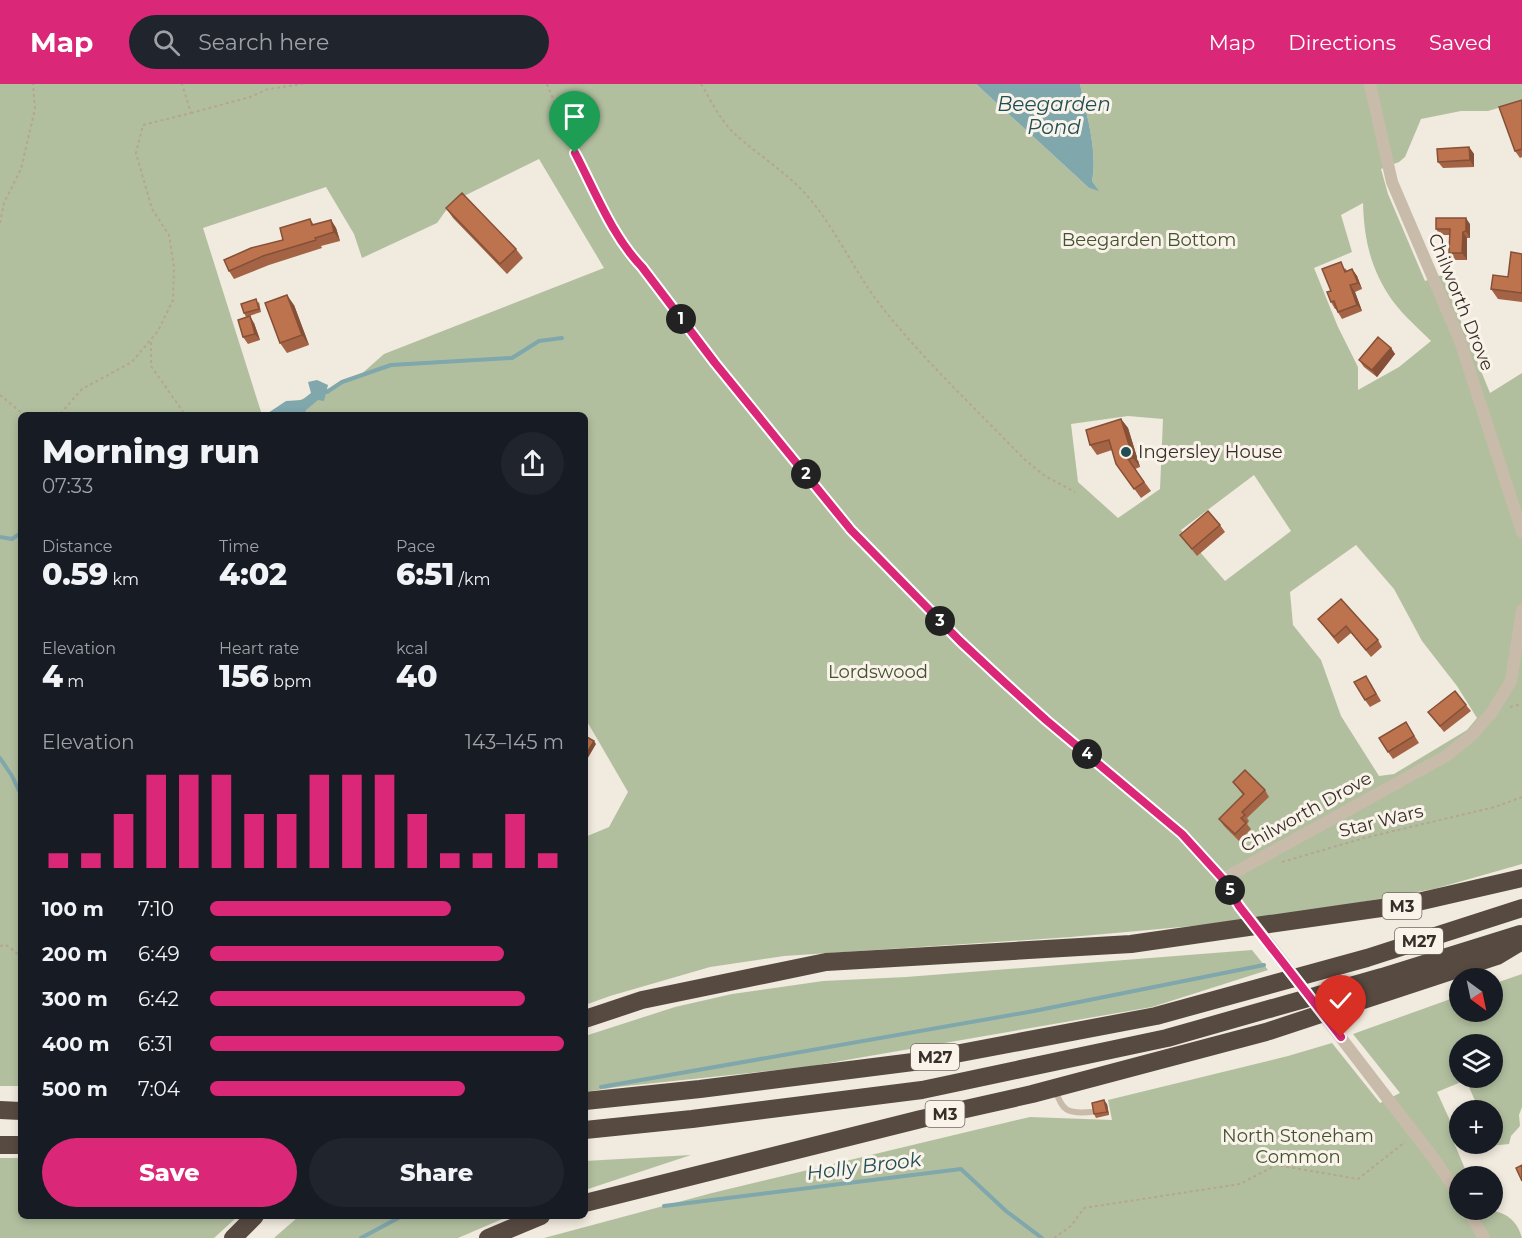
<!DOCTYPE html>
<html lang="en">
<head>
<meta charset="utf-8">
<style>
	body { margin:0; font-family:Montserrat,sans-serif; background:#20242c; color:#f1f3f6; height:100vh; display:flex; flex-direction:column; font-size:22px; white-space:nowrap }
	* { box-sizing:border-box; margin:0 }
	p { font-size:20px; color:#9ea1a6 }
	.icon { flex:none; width:33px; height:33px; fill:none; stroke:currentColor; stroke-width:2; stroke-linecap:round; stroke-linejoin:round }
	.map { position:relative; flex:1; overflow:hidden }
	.panel { position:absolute; left:18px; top:328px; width:570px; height:807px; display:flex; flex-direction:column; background:#171b24; border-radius:9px; box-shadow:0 3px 9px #0003 }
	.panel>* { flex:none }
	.needle { width:39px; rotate:147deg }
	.tools { position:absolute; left:1449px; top:884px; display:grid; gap:12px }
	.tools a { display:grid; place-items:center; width:54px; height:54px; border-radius:50%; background:#171b24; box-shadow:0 3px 9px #0003; font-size:30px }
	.pin { position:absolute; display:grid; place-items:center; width:51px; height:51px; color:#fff; margin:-62px -26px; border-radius:50% 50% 50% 0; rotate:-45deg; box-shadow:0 0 6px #0007 }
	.pin .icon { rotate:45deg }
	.km { position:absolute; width:30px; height:30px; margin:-15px; border-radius:50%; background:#222; color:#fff; font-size:16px; line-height:30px; text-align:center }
	.round { display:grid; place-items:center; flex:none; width:63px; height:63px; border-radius:32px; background:#20242c }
	.head { display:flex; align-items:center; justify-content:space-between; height:102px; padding:0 24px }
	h1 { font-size:33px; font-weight:800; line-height:45px }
	.metrics { display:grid; grid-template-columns:repeat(3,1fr); gap:9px; height:102px; padding:6px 24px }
	.metrics div { display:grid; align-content:center }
	.metrics b { font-size:30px; font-weight:800 }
	.metrics small { font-size:16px; font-weight:400 }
	.metrics p { font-size:16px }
	.chart { height:168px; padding:12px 24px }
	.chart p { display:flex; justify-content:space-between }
	.chart svg { width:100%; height:108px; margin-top:6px; stroke:#db2777; stroke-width:6 }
	.button { display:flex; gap:12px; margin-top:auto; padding:12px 24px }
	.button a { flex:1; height:69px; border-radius:36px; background:#db2777; color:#fff; font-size:24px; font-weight:800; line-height:69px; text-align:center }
	.button a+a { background:#20242c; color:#f1f3f6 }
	ul { padding:0 24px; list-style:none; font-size:20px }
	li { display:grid; grid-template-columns:96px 72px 1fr; align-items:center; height:45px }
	li i { height:15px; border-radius:8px; background:#db2777 }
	header { display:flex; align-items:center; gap:36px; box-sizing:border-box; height:84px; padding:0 30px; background:#db2777; color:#fff }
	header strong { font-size:28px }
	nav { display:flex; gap:33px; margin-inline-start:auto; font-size:21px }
	.search { width:420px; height:54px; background:#20242c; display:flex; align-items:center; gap:15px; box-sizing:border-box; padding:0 21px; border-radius:33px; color:#9ea1a6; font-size:22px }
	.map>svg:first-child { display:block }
</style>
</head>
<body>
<header>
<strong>Map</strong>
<div class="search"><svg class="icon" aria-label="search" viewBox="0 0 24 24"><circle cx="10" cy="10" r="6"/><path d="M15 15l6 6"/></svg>Search here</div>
<nav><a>Map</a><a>Directions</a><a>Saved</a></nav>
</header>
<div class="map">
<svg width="1522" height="1154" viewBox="0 0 1522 1154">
	<rect width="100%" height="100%" fill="#f1eade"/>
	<path fill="#b2bf9f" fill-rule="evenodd" d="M0 0H976L1089 104 1098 106 1092 97C1098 66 1086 30 1080 0H1522V17L1488 27H1461L1421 35 1405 73 1399 78 1381 85 1388 110 1425 197 1442 191 1490 309 1522 289V780L1434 805 1306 828 1237 838 1071 853 784 872 710 883 610 912 585 921V753L609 743 628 708 585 634V332H21V1002H0ZM539 75 604 184 384 270 358 293 262 331 203 144 326 103 354 150 362 174 437 139 452 118ZM1363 119C1364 156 1371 186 1392 216 1403 231 1418 244 1431 257L1399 283 1358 306V283L1338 243 1314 184 1352 168 1341 131ZM1128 332 1163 335 1160 405 1118 434 1078 398 1071 340ZM1254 391 1291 447 1225 497 1181 446ZM1356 461 1394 505 1422 557 1457 602 1477 634 1467 646 1394 690 1379 692 1341 632 1321 576 1293 541 1290 508Z
		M1252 866 1268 886 1152 923 806 983 617 1003 585 1008V952L675 923 732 910 823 897 906 893Z
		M1522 890V1023L1519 1031 1520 1042 1511 1052 1509 1060 1489 1062 1488 1059H1492V1026H1479L1466 996 1437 1008 1457 1052 1452 1054 1468 1092H1460V1125C1486 1125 1514 1123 1522 1154H544L712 1109 1030 1033 1112 1036 1108 1016 1288 972 1332 959 1380 1019 1400 1009 1353 950 1459 912 1460 927H1492L1493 900ZM1460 960H1492V993H1460Z
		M691 1071 585 1106V1077Z
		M0 1074H21V1132L237 1133 214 1154H0Z
		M298 1133V1132L507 1133 458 1154H274Z"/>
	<path fill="#7fa7ac" d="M976 0H1080C1086 30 1098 66 1092 97L1099 107 1089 104Z
		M317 296 328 301 324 317 318 316 306 326 304 331H269L268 329 286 317 302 316 311 309 308 298Z"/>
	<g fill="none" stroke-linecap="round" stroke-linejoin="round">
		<path stroke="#7fa7ac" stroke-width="4" d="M327 308 342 298 391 281 512 274 539 257 562 254
			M0 453 12 455 21 449
			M0 674 12 692 21 711
			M601 1003 1034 927 1264 881
			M664 1122 961 1085 1006 1127 1042 1154
			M361 1154 402 1132"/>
		<path stroke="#b4a595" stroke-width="2" stroke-dasharray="3 3" stroke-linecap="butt" d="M547 0C566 47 585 94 611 138 621 155 629 170 642 184L715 279 851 446 960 557 1046 636 1182 750 1214 785
			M701 0C712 18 721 38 737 52 761 73 789 90 810 115 835 145 852 182 875 214 918 271 974 323 1024 375L1045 392 1075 408
			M191 29 250 13 268 5 303 0
			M0 139 4 119 21 85 35 25 33 0
			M151 258V282L186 332
			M0 311 23 330 31 332
			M55 332 60 330 82 305 132 278 158 247 173 216 174 183 169 151 152 125 136 69 143 41 191 29 182 0
			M1510 623 1522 620
			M1282 778 1364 754 1495 723 1522 713
			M0 862 6 861 21 872
			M1054 1154 1071 1142 1084 1124 1240 1100 1276 1081 1358 1095 1405 1058"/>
		<path stroke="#c9bbaa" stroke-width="6" d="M1055 1005C1062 1027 1067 1030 1091 1028"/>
		<path stroke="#c9bbaa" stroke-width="12" d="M1370 0 1392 98 1460 257 1522 448
			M1240 822 1223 795 1446 672 1472 651 1492 628 1511 597 1522 526
			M1391 1019 1435 1076 1460 1113
			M1467 1125 1484 1154"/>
		<path stroke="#574a41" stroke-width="18" d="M585 935 642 916 826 878 1131 860 1409 820 1522 794
			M585 1017 700 1005 913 978 1156 932 1367 874 1522 824
			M0 1026 21 1027
			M585 1046 692 1035 922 1006 1167 954 1382 893 1520 850
			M0 1061H21
			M585 1119 921 1035 1032 1010 1266 948 1497 872 1522 857
			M233 1154 255 1132
			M488 1154 541 1132"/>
		<path stroke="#c9bbaa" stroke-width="12" d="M1240 822 1391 1019"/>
	</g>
	<path fill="#a36344" d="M1522 16V73L1520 74 1515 67Z
		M1469 63 1474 70V83L1443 84 1438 78Z
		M446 124 516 165 523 174 507 190 453 134Z
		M310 135 314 141 331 136 336 144 340 157 321 162 322 164 269 181 234 195 229 187 283 156Z
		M1470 140V154H1467V176H1454L1449 169 1450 151H1440L1436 145Z
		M1522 170V218L1498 215 1491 205 1508 193Z
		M1345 184 1347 187 1352 185 1357 192 1362 205 1355 208 1362 227 1342 235 1336 225H1335L1331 218V207Z
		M259 218 261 228 246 233 244 229Z
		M294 221 309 261 287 269 280 259Z
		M254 239 260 256 248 260 243 253Z
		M1391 264 1395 270 1377 293 1364 283 1359 276Z
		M1121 335 1128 344 1140 383 1135 385 1151 407 1141 414 1116 380 1112 366 1097 371 1090 361Z
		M1220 441 1225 448 1197 472 1180 451Z
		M1341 515 1378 556 1382 563 1371 573 1351 549 1338 560 1318 535Z
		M1370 598 1381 617 1370 623 1365 616Z
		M1466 621 1471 627 1444 648 1428 628Z
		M1406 638 1419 659 1393 675 1388 668Z
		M1233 698 1265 706 1269 713 1247 734 1249 737 1247 740 1251 745 1239 757 1224 742 1219 735 1243 711Z
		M1107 1020 1109 1031 1096 1034 1094 1030Z"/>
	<path fill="#855037" d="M1469 63 1474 70V83L1470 76Z
		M1466 134 1470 140V154L1466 147Z
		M331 136 336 144 340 157 334 148Z
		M1463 148 1467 154V176L1462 169Z
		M1352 185 1357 192 1362 205 1358 199Z
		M1350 201 1355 208 1362 227 1357 221Z
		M287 211 294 221 309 261 302 251Z
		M250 232 254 239 260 256 255 250Z
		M1391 264 1395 270 1377 293 1372 286Z
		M1121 335 1128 344 1140 383 1133 374Z
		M594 657 596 660 585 679V672Z
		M1104 1016 1107 1020 1109 1031 1107 1028Z"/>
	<path fill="#be734f" stroke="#855037" stroke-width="1.5" d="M1522 16V65L1515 67 1499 23Z
		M1469 63 1470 76 1438 78 1437 65Z
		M462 109 516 165 500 180 446 124Z
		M1436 134H1466V147L1463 148 1462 169H1449L1450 145H1436Z
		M310 135 312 141 331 136 334 148 315 154 316 156 263 172 229 187 224 176 251 164 283 156 280 144Z
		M1511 168 1522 170V209L1491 205 1493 191 1508 193Z
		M1341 178 1345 188 1352 185 1358 199 1350 201 1357 221 1338 228 1334 217 1331 218 1327 208 1331 207 1322 185Z
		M287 211 302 251 280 259 265 219Z
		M256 215 259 225 244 229 241 220Z
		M250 232 255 250 243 253 238 236Z
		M1378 253 1391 264 1372 286 1359 276Z
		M1121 335 1133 374 1128 375 1144 398 1134 405 1116 380 1109 356 1090 361 1086 346Z
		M1208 427 1220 441 1192 465 1180 451Z
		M1341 515 1378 556 1366 566 1346 542 1334 553 1318 535Z
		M1366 592 1376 610 1365 616 1354 598Z
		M1455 607 1466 621 1440 642 1428 628Z
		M1406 638 1414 652 1388 668 1379 654Z
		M585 652 594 657 585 672Z
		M1245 686 1265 706 1242 728 1245 731 1241 734 1246 739 1235 750 1219 735 1244 710 1233 698Z
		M1104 1016 1107 1028 1094 1030 1092 1019Z
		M1522 1081V1097L1516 1084Z"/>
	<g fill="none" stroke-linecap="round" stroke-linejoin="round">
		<defs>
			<path id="route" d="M575 69C595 107 612 152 642 183L715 279 851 446 960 557 1003 597 1046 636 1182 750 1223 795 1239 822 1341 953"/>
		</defs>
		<use href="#route" stroke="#fff" stroke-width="12"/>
		<use href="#route" stroke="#db2777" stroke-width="8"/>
	</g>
	<circle fill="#214e56" stroke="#f9f3ea" stroke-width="2" cx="1126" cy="368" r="6"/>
	<g text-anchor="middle" stroke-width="6" stroke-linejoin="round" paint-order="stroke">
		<g fill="#f9f3ea" stroke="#716a63" stroke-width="1.5">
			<rect x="1382.5" y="809" width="39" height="26" rx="4.5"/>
			<rect x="1395" y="844" width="48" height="26" rx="4.5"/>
			<rect x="911" y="960" width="48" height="26" rx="4.5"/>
			<rect x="925.5" y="1017" width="39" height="26" rx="4.5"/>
		</g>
		<g font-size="16" font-weight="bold" fill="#372f29">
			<text x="1402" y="828">M3</text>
			<text x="1419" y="863">M27</text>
			<text x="935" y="979">M27</text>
			<text x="945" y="1036">M3</text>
		</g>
		<g font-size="18" fill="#43532f" stroke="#f9f3ea">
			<text x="1149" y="162">Beegarden Bottom</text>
			<text x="878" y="594">Lordswood</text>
			<text x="1298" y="1058">North Stoneham<tspan x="1298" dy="21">Common</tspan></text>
		</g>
		<g font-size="18" fill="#372f29" stroke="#f9f3ea">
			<text transform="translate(1461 218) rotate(68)" y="6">Chilworth Drove</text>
			<text transform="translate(1306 728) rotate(-29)" y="6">Chilworth Drove</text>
			<text transform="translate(1381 737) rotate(-14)" y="6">Star Wars</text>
		</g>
		<g font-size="18" fill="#372f29" stroke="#f9f3ea" text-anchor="start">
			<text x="1138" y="374">Ingersley House</text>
		</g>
		<g font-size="20" font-style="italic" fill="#214e56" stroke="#f9f3ea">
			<text x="1054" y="27">Beegarden<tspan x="1054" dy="23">Pond</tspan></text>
			<text transform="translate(864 1082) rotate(-7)" y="7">Holly Brook</text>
		</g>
	</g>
</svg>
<div class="tools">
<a><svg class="needle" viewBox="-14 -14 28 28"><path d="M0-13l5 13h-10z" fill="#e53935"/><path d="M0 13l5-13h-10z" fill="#9ea1a6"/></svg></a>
<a><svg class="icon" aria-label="layers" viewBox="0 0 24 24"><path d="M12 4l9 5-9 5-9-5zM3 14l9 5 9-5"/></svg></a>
<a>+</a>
<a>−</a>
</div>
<div class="pin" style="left:575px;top:69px;background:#1e9e55"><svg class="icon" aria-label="arrive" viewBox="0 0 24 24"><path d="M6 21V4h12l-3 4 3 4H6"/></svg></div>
<div class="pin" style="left:1341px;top:953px;background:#d93025"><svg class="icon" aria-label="check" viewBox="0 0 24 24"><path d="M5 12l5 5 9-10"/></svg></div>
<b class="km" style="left:681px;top:235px">1</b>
<b class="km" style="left:806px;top:390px">2</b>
<b class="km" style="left:940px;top:537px">3</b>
<b class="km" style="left:1087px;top:670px">4</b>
<b class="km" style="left:1230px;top:806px">5</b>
<section class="panel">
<div class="head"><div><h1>Morning run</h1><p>07:33</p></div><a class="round"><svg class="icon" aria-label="share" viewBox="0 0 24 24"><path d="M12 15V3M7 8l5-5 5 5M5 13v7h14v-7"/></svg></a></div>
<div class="metrics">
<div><p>Distance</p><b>0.59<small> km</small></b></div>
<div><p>Time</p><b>4:02</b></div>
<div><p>Pace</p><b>6:51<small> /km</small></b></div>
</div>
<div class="metrics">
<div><p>Elevation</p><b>4<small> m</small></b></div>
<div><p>Heart rate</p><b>156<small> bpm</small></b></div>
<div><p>kcal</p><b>40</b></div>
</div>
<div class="chart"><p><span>Elevation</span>143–145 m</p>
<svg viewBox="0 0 160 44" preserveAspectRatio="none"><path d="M5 44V38M15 44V38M25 44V22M35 44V6M45 44V6M55 44V6M65 44V22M75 44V22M85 44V6M95 44V6M105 44V6M115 44V22M125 44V38M135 44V38M145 44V22M155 44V38"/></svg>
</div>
<ul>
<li><b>100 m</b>7:10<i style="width:68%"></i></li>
<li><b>200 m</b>6:49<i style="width:83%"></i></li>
<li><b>300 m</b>6:42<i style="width:89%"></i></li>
<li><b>400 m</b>6:31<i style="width:100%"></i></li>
<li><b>500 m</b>7:04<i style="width:72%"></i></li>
</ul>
<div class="button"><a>Save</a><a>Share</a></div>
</section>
</div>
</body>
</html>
